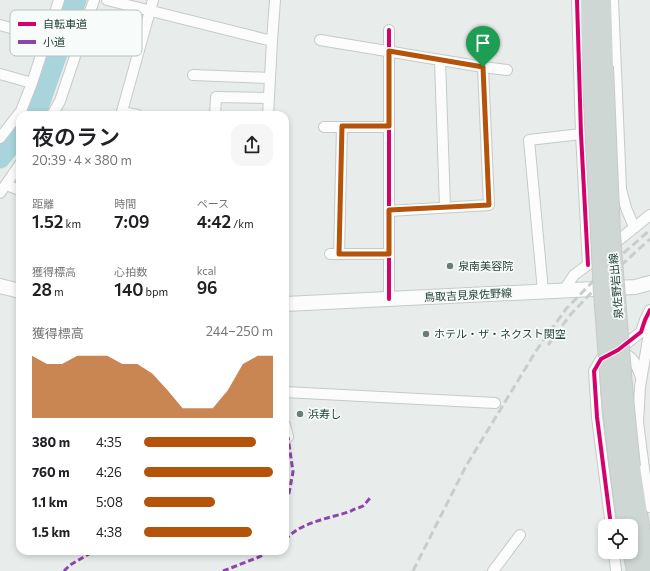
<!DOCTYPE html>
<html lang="ja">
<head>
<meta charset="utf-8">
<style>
	body { margin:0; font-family:Commissioner,"Noto Sans JP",sans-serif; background:#f6f6f6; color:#202124; height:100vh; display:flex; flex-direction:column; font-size:15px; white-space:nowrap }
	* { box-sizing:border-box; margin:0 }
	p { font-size:13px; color:#757577 }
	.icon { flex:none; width:22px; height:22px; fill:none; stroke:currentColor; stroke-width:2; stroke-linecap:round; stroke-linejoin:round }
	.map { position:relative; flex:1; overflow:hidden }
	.panel { position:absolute; left:16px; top:111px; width:273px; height:444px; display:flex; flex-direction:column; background:#fff; border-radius:12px; box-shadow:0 2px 6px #0003 }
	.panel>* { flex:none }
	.controls { position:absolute; left:598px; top:519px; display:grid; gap:8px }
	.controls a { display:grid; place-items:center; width:40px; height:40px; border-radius:8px; background:#fff; box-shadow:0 2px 6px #0003; font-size:20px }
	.pin { position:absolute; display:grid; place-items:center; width:34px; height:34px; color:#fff; margin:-41px -17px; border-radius:50% 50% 50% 0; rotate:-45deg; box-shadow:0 0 4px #0007 }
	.pin .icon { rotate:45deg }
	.round { display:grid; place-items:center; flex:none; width:42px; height:42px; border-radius:12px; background:#f6f6f6 }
	.overview { display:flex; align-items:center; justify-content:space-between; height:68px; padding:0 16px }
	h1 { font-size:22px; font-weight:600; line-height:30px }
	.figures { display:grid; grid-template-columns:repeat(3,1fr); gap:6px; height:68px; padding:4px 16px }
	.figures div { display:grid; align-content:center }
	.figures b { font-size:17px; font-weight:600 }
	.figures small { font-size:11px; font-weight:400 }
	.figures p { font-size:11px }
	.chart { height:112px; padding:8px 16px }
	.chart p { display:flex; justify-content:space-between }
	.chart svg { width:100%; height:72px; margin-top:4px; fill:#b45309; opacity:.7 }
	ul { padding:0 16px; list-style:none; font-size:13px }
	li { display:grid; grid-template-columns:64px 48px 1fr; align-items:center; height:30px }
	li i { height:10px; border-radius:5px; background:#b45309 }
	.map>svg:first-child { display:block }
</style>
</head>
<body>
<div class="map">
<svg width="650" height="571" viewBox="0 0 650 571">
	<rect width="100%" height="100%" fill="#e8edeb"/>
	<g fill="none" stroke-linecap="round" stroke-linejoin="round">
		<path stroke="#a9d4db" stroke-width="21" d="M34 115 37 110 76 0
			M0 158 20 132"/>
		<defs>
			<path id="street" d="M107 0 272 41
				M577 0 581 134 588 265
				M613 0 621 189 626 208 634 227
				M0 25 47 38
				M320 40 483 67 507 70
				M440 60 445 207
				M0 74 32 83
				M193 75 270 78
				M122 112 137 115
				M52 115 60 101 94 0
				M121 115 153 0
				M215 115 216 97 269 98
				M268 115 272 41 275 0
				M324 127H389
				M0 138 21 111 32 83 59 0
				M6 185 20 190
				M0 193 20 164
				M389 211 489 205 483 67
				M610 247 650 215
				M330 254H389
				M339 254 342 127
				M564 290 574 275 593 261
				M543 291 529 140 581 134
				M389 299V30
				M650 327 640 387 638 422 647 492 650 507
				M618 350C634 357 635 362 641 377
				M285 392 495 403
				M285 425 288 437
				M611 526 597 417 594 371 601 359 618 350 641 332 645 320 650 310
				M614 552 616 571
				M493 571 520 535"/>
			<path id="secondary" d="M0 286 20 291
				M285 304 635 287 650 283"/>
			<path id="primary" d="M589 0 590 67
				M603 0 605 66
				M632 467 641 526 649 571
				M618 469 626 526
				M631 552 635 571"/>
		</defs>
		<use href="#street" stroke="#c5cac8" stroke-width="12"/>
		<use href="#secondary" stroke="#c3cbc8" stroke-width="16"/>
		<use href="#primary" stroke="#c3ccc9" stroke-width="18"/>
		<use href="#street" stroke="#fcfcfc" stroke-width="10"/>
		<use href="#secondary" stroke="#fcfcfc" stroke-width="14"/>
		<use href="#primary" stroke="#cfd7d5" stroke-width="16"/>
		<path stroke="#c9cdcc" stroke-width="3" stroke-dasharray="8 4" stroke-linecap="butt" d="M548 345 571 314 595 289 650 239
			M413 571 466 466 536 351 566 309 604 270 650 230"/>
		<defs>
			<path id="primary-bridge" d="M605 66 612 235 625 398 632 467
				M590 67 602 293 610 400 618 469"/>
		</defs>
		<use href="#primary-bridge" stroke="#c3ccc9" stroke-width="18" stroke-linecap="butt"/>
		<use href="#primary-bridge" stroke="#cfd7d5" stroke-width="16"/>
		<path stroke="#8e44ad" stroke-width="3" stroke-dasharray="6 3" stroke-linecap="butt" d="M285 502 289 493 293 472 288 437
			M285 540C302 521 329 519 351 511 354 509 359 508 363 506 366 503 369 499 371 497
			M64 571 70 565 94 551
			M223 571 259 557 270 551"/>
		<defs>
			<path id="cycleway" d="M577 0 581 134 588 265
				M389 211 489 205 483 67
				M389 299V30
				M611 526 597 417 594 371 601 359 618 350 641 332 645 320 650 310"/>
		</defs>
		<use href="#cycleway" stroke="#f7fbf9" stroke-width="6"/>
		<use href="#cycleway" stroke="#d6006c" stroke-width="4"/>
	</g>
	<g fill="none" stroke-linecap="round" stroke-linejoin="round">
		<defs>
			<path id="route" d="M389 51 483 67 489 205 389 210V254H339L342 126H389Z"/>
		</defs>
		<use href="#route" stroke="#fff" stroke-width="8"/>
		<use href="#route" stroke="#b45309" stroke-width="5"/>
	</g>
	<g fill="#697e78" stroke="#f7fbf9" stroke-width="1.5">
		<circle cx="450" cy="266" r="4"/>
		<circle cx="426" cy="334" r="4"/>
		<circle cx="300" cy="414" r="4"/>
	</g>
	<g text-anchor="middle" stroke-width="3.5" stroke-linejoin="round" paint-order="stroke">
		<g font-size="11" fill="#24423a" stroke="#f7fbf9" text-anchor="start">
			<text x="458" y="270">泉南美容院</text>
			<text x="434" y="338">ホテル・ザ・ネクスト関空</text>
			<text x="308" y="418">浜寿し</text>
		</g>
		<g font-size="11" fill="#24423a" stroke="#f7fbf9">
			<text transform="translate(616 286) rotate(-95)" y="4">泉佐野岩出線</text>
			<text transform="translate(468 295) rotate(-3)" y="4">鳥取吉見泉佐野線</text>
		</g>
	</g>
	<rect x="10" y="10" width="132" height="46" rx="6" fill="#f7fbf9" stroke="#b8c4c0" stroke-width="1"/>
	<rect x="18" y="22" width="18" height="4" fill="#d6006c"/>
	<rect x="18" y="40" width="18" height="4" fill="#8e44ad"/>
	<g font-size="11" fill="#24423a">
		<text x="43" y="28">自転車道</text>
		<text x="43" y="46">小道</text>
	</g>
</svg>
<div class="controls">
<a><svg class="icon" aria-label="locate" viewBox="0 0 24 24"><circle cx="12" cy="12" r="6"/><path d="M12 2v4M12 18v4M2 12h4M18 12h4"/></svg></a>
</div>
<div class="pin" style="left:483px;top:67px;background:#1e9e55"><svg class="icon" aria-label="arrive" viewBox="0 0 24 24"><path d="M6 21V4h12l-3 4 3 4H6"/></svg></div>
<section class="panel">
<div class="overview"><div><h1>夜のラン</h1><p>20:39 · 4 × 380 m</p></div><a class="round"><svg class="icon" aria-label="share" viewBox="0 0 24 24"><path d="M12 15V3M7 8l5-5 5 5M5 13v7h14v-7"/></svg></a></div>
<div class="figures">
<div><p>距離</p><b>1.52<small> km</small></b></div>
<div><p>時間</p><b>7:09</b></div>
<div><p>ペース</p><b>4:42<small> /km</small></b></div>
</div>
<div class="figures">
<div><p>獲得標高</p><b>28<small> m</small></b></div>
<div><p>心拍数</p><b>140<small> bpm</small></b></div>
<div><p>kcal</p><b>96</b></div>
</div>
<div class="chart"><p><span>獲得標高</span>244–250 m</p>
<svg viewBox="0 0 160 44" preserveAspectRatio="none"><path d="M0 44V6L10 11L20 11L30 6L40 6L50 6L60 11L70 11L80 17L90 27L100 38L110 38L120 38L130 27L140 11L150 6L160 6V44z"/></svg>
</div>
<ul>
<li><b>380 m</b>4:35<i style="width:87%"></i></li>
<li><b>760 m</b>4:26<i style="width:100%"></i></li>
<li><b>1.1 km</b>5:08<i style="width:55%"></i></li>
<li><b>1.5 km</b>4:38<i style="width:84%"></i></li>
</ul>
</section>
</div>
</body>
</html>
